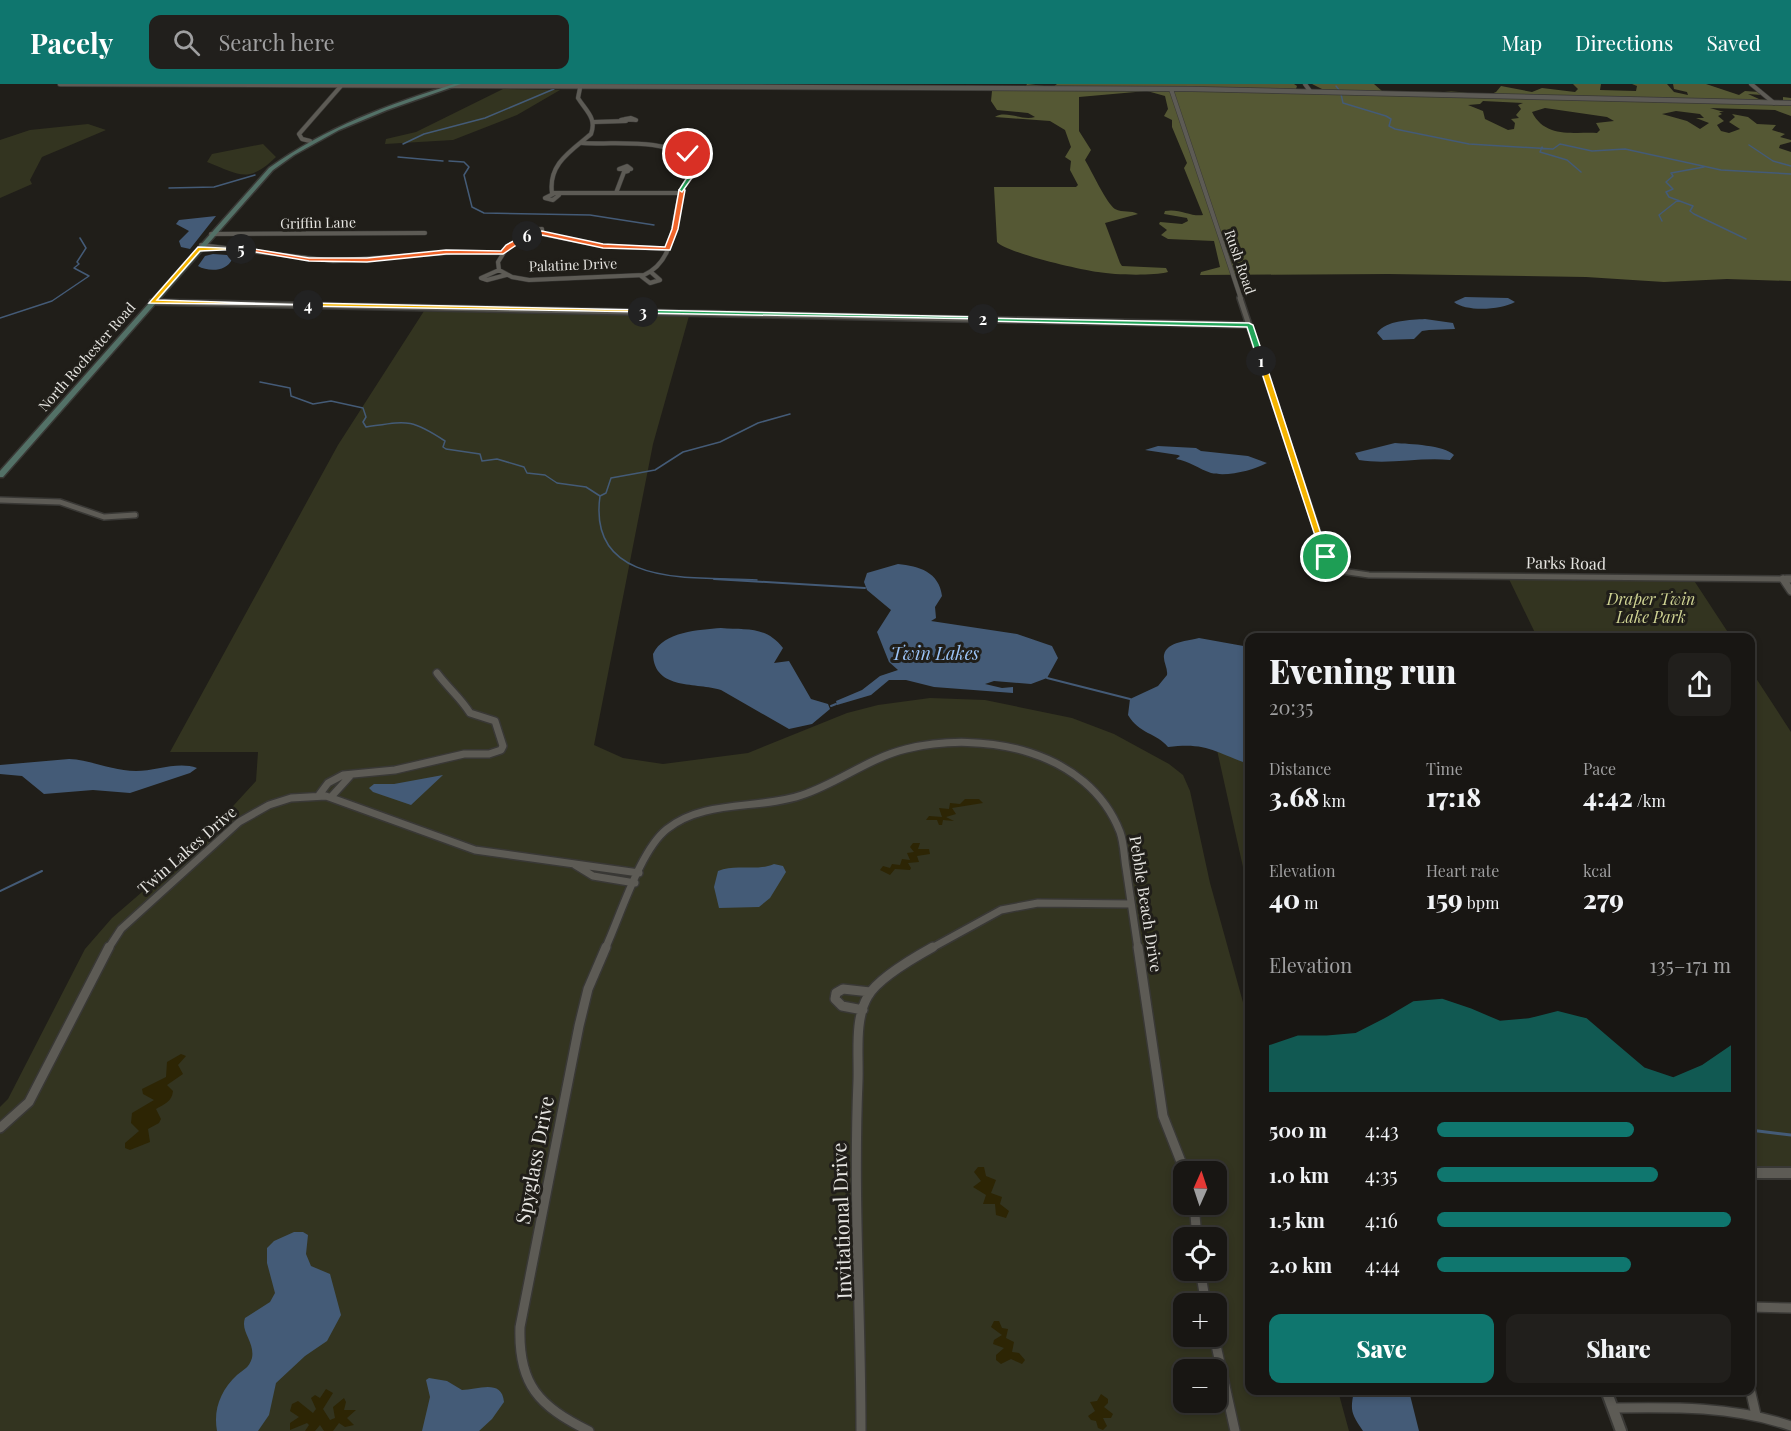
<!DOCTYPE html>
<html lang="en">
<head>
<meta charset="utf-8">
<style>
	body { margin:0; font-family:"Playfair Display",serif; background:#211f1c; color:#f1f3f6; height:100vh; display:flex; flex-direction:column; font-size:22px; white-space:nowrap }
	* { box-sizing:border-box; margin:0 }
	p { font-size:20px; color:#9f9fa0 }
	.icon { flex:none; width:33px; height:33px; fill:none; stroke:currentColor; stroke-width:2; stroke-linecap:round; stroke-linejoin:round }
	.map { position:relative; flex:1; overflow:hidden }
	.side { position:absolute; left:1245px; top:549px; width:510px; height:762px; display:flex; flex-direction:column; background:#181613; border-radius:12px; box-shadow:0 3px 9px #0003,0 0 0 2px #363533 }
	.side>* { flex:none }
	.needle { width:39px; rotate:3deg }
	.buttons { position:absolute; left:1173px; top:1077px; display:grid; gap:12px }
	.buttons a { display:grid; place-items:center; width:54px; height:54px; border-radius:12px; background:#181613; box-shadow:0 3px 9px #0003,0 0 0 2px #363533; font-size:30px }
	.pin { position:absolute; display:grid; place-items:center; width:51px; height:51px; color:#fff; margin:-26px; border:3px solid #fff; border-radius:50%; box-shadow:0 2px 6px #0007 }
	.km { position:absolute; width:30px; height:30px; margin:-15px; border-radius:50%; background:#222; color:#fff; font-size:16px; line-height:30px; text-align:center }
	.round { display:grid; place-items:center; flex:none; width:63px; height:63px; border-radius:12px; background:#211f1c }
	.head { display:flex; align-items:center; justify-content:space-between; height:102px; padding:0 24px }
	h1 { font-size:33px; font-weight:800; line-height:45px }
	.figures { display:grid; grid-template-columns:repeat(3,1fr); gap:9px; height:102px; padding:6px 24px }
	.figures div { display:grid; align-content:center }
	.figures b { font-size:26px; font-weight:800 }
	.figures small { font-size:16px; font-weight:400 }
	.figures p { font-size:16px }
	.chart { height:168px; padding:12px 24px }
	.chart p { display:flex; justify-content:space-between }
	.chart svg { width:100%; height:108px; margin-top:6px; fill:#0f766e; opacity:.7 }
	.action { display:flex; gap:12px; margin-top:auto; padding:12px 24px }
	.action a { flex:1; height:69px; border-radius:12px; background:#0f766e; color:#fff; font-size:24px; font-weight:800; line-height:69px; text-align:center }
	.action a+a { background:#211f1c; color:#f1f3f6 }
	ul { padding:0 24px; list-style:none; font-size:20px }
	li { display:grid; grid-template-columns:96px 72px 1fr; align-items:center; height:45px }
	li i { height:15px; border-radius:8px; background:#0f766e }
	header { display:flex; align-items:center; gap:36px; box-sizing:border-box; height:84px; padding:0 30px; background:#0f766e; color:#fff }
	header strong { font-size:28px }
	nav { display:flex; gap:33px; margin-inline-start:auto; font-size:21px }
	.search { width:420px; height:54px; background:#211f1c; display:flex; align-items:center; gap:15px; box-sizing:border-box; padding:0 21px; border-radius:12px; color:#9f9fa0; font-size:22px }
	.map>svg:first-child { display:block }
</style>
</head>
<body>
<header>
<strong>Pacely</strong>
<div class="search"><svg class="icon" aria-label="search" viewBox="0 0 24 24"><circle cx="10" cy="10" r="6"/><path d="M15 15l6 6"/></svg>Search here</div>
<nav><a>Map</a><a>Directions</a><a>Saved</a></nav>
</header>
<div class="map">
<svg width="1791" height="1347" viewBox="0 0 1791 1347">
	<rect width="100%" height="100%" fill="#201e19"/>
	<path fill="#333420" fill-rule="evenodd" d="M503 5 560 6 517 31 453 56 385 60 386 55 416 48Z
		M88 40 106 46 42 73 30 96 32 100 0 114V56L30 46Z
		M263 60 276 73C248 100 240 91 207 78L212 70Z
		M424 227 689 232 653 360 594 661 623 674 663 680 748 669 847 629 878 621 930 614 985 616 1072 634 1114 650 1169 680 1183 691 1190 707 1210 799 1249 940 1250 1306 1338 1307 1349 1347H0V1023L8 1015 85 865 112 834 201 757 256 697 258 668H170L338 361ZM1184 1088H1216V1120H1184ZM1184 1154H1216V1186H1184ZM1184 1220H1216V1252H1184ZM1184 1286H1216V1318H1184Z
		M1508 493 1693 495 1731 553H1537Z
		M1750 585 1791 648V1094L1751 1093Z
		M1201 594 1249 595V810Z"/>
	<path fill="#555834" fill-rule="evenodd" d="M1027 0 1053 3 1057 0H1294L1297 2 1296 5 1324 6 1312 0H1374L1382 7 1444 8C1461 5 1482 15 1496 8L1501 2 1532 8 1542 4 1575 8 1578 5 1573 0H1601L1600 6 1636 7 1637 2 1632 0H1667L1674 8 1688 11 1687 8 1674 5 1673 0H1706L1739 11 1745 7 1759 8 1762 11 1748 10 1759 15 1783 18V13L1791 14V32L1775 26 1710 24 1724 28H1719L1722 30 1718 32 1724 37 1717 41 1721 47 1729 49 1740 45 1729 38 1735 33 1732 30 1748 33 1757 40 1776 41 1772 46 1785 50 1780 53 1791 56V58L1780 61 1779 64 1791 68V197L1727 195 1664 198 1586 193 1388 190 1200 191 1201 188 1220 183 1214 157 1168 155 1161 151 1167 146 1159 140 1160 138 1182 140 1188 137 1187 134 1164 130 1165 127C1179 124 1191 133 1203 131L1184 84 1187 79 1172 43V36L1164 32 1168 25 1165 12 1147 7 1079 13V47L1091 66 1085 76C1091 86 1107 120 1115 125 1123 129 1131 126 1138 130L1105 139 1120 179 1122 182 1166 184 1168 188C1152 192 1115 191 1098 188 1081 186 1007 169 997 158L994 103H1076L1078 101 1070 86 1071 77 1065 73 1071 63 1065 46 1050 37 995 33C1006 26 1022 37 1035 33L1028 29 997 26 991 17 992 7 1024 6ZM1483 17 1523 19 1518 21 1521 25 1516 31 1519 34 1511 35 1515 39 1514 45 1508 46 1485 35 1483 27 1468 21 1480 20ZM1545 24 1607 33 1614 37 1596 39 1600 46 1597 49C1572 48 1545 54 1532 28ZM1676 27 1700 30 1704 34H1696L1709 39 1700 45 1687 37 1662 30Z"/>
	<path fill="#2d2504" d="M965 715H979L983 719 952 724 956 730 946 733 954 737 943 736 942 741H939L937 736H926L929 732 942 733 939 724 949 725 950 719 960 720Z
		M913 759H920L918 765H929L930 770 917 772 919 778 908 779 911 784 910 786 895 785 890 791 880 786 883 782 890 784 892 780 900 781 902 775 910 776 907 769 914 768 910 763Z
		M181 970 186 972 178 981 183 990 167 1001 173 1007C172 1018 164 1020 156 1025L161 1035 159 1039 148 1045 150 1058 130 1066 125 1064V1059L139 1047 131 1039 132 1029 154 1016 143 1010 142 1005 166 993 167 978Z
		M978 1083H984L986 1092 996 1096 991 1109 1002 1113 1000 1120 1009 1127 1006 1134 996 1131 995 1120H983L986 1111 973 1103 981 1097 974 1088Z
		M994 1237H999L1002 1244 1008 1245 1006 1254 1014 1258 1012 1268 1019 1269 1025 1276 1022 1280 1011 1275 1001 1280 996 1276V1271L1004 1264 993 1260 994 1256 1002 1251 991 1243Z
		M326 1305 333 1309 323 1325 330 1336 335 1334 333 1323 344 1314 346 1318 344 1326H356L347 1334 354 1341 345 1343 339 1339 333 1347H324L320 1341 315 1347H305L309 1341 307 1339 290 1346V1339L299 1333 290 1327 292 1320 298 1317 313 1329 316 1325 311 1314 315 1311 320 1314Z
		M1101 1310 1108 1315V1319L1104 1323 1113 1330 1111 1334H1103L1107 1342 1103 1346 1098 1344 1096 1337 1091 1336 1088 1332 1095 1327 1090 1318 1097 1317Z"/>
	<path fill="#445b77" d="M216 132 190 165 181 163 179 157 189 147 176 140 179 136Z
		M213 170 227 171 232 175C227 188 208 188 198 182L205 172Z
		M1465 213 1508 214 1515 218C1501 226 1466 228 1454 218Z
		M1425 235 1453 239 1455 245 1429 246 1422 247 1414 255 1383 256 1377 249C1386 236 1411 236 1425 235Z
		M1395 359C1410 360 1444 361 1454 371L1450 376C1419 373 1389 381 1359 376L1355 369Z
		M1158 362 1196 364 1201 367 1248 372 1267 379C1254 386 1228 393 1211 389 1199 385 1189 377 1176 375L1180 372 1178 371 1145 366Z
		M898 480C919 482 939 488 942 512L935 523 936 534 931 537 1017 550 1052 562 1058 574 1047 594 1031 600 994 597 985 600 1002 604 1013 603V609L934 603 906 596H889L871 611 837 621 836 617 862 606 880 592 898 586 889 578 877 548 891 526 867 506 864 498 867 489Z
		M721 544C746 546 766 542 783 564L774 579 789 577 811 615 828 620 830 625 812 640 789 645 721 606C698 598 654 607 653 570 664 547 699 546 721 544Z
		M1199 554 1249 563V680C1214 668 1207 658 1168 663 1157 649 1139 650 1128 631L1130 615 1158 602 1167 591C1168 584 1163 578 1164 571 1167 557 1189 557 1199 554Z
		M69 675C92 676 112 687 136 687 156 687 178 677 197 684L190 689 130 709 93 706 44 710 22 692 0 690V681Z
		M443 691 411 721 373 708 369 704 374 700H394Z
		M774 780 783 782 786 788 770 814 759 823 719 824 714 803 718 787C736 779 755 788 774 780Z
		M294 1148H303L308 1151 306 1170 311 1182 330 1190 341 1231 327 1257 305 1272 276 1299 269 1331 258 1347H217C213 1325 221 1306 237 1291 244 1285 249 1284 252 1274 255 1258 240 1248 245 1234L270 1218 275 1209 267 1179V1164L274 1157Z
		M429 1294 447 1297 462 1306C477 1306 502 1294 504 1318L492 1335 479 1347H422L430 1313 426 1296Z
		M1354 1307H1409L1419 1347H1363C1351 1329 1350 1327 1354 1307Z"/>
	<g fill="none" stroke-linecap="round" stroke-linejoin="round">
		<path stroke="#445b77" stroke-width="1.5" d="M1336 2 1340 7
			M1341 10 1343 19 1386 32 1391 35 1389 42 1395 45 1469 60 1553 65 1560 60 1592 67 1625 65 1721 86 1791 90
			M403 60 424 50 485 34 554 5
			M1749 61 1773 77 1791 82
			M1542 63 1540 68 1567 76 1581 88
			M398 73 443 77
			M449 77 464 78 469 83 464 91 472 123 484 129 590 131 654 141
			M1704 83 1671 89 1673 92 1666 98 1673 105 1666 108 1669 113 1693 122 1690 127 1694 130 1746 155
			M169 104 214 103 255 91
			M1662 137 1659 131 1678 116
			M0 234 52 217 89 192 74 184 79 180 77 178 86 164 80 154
			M260 298 290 304 291 312 313 320 331 317 363 324 366 333 363 338 366 343C407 337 410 334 445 357L443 363 446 365 480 370 482 377 497 375 524 383 527 389 545 391 557 399 586 403 600 412
			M757 496C696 492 587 506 600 412L606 409 611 394 655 386 683 368 720 358 758 339 790 330"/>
		<path stroke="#445b77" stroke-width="2" d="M714 495 865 504
			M1047 594 1130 615
			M831 622 836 620
			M0 807 42 787"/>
		<path stroke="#445b77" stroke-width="3" d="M1750 1046 1791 1051"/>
		<defs>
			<path id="minor-far3" d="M1305 0 1310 7
				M1751 0 1774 19
				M580 4 578 14C586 27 597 34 591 50 571 67 548 80 552 109H681
				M1171 5 1241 215
				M621 36 631 34 636 36 625 35
				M594 38 626 37
				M310 57 302 55 299 50 341 2
				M582 59C620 61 659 54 693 74L696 84C691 92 684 99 681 108 671 138 677 176 644 191L529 196 512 193 499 186 498 178 508 162 537 149 603 162 668 165
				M678 66 696 60 703 62 686 69
				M627 82 631 85H619Z
				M616 109 624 88 628 87
				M553 110 545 114 553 116 559 111
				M211 150 425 149
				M531 150 529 146 542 145V149
				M201 161 333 177 458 168 503 169
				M499 186 481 194 487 196 506 191
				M641 192 650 199 660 196 652 189"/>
			<path id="minor-far2" d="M1240 214 1326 473 1334 486 1369 491 1791 495
				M152 218 1249 241
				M0 416 60 418 104 433 135 431"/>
			<path id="minor-far1" d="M1783 495 1791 507
				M1786 495H1791
				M319 711 328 699 343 691 395 686 464 670H489L501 666 503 662 495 637 470 629C461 614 448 604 437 589
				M331 713 351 691
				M575 781 593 792 635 799
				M108 865 121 845 239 738 269 721 291 714 326 712 475 766 639 789
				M605 865C620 833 640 766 667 745 704 715 759 726 802 711 838 699 869 674 906 665 983 646 1088 666 1120 748 1124 759 1124 772 1126 784 1130 811 1134 838 1138 865
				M930 865 1001 826 1038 819 1131 820"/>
			<path id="minor" d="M1138 863 1163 1032 1185 1088
				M863 926 842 922 835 915 836 909 843 905 870 908
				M0 1044 29 1018 109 863
				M1194 1120 1197 1154
				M1200 1186 1206 1220
				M1750 1223 1791 1224
				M1214 1252 1235 1347
				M1750 1305 1756 1331
				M1613 1324C1674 1323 1733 1322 1791 1342
				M589 1347C539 1322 518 1301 520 1243L579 942 588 905 606 863
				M861 1347C861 1230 853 1114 858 997 859 971 854 935 868 912 878 894 915 873 933 863"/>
			<path id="tertiary-far1" d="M60 0 1193 5 1791 19"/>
			<path id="tertiary" d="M1750 1089H1791
				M1606 1306 1621 1347"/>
			<path id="secondary" d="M454 0H461L387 26 339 46 294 71 273 86 3 393H0V387L269 84C327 43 387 21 454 0Z"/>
		</defs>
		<use href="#minor-far3" stroke="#393835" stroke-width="5"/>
		<use href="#minor-far2" stroke="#393835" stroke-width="8"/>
		<use href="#minor-far1" stroke="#393835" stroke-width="10"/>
		<use href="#minor" stroke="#393835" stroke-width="12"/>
		<use href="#tertiary-far1" stroke="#393835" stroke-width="6"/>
		<use href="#tertiary" stroke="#393835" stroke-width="14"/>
		<use href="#secondary" stroke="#393835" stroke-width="3"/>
		<use href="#minor-far3" stroke="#5d5b55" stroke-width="4"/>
		<use href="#minor-far2" stroke="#5d5b55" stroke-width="5"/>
		<use href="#minor-far1" stroke="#5d5b55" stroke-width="7"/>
		<use href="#minor" stroke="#5d5b55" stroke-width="9"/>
		<use href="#tertiary-far1" stroke="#5d5b55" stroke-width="4.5"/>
		<use href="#tertiary" stroke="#5d5b55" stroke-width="10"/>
		<use href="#secondary" fill="#537167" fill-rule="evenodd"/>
	</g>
	<path fill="#f5b400" stroke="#fff" stroke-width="1.5" d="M1261 275 1265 277 1329 475 1322 473 1258 277Z"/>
	<path fill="#22a559" stroke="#fff" stroke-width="1.5" d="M981 234 1249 239 1253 241 1265 277H1258L1247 243 983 237Z"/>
	<path fill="#22a559" stroke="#fff" stroke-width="1.5" d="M643 226 983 233 987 235 641 229Z"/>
	<path fill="#f5b400" stroke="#fff" stroke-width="1.5" d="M308 219 643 226 646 228 306 222Z"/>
	<path fill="#f5b400" stroke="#fff" stroke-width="1.5" d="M198 163 244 165 200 167 157 216 311 221 149 219Z"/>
	<path fill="#f0652b" stroke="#fff" stroke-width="1.5" d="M525 151 530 152 503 170H446L367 178 309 177 238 165 241 163 309 174H367L446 166 501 167 506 161Z"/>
	<path fill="#f0652b" stroke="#fff" stroke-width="1.5" d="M682 104 685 106 678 145 670 166 603 164 542 151 524 152 542 147 603 160 665 163 672 145 679 106Z"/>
	<path fill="#22a559" stroke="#fff" stroke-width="1.5" d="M686 68 698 76 699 84 682 108 679 106 693 84V78Z"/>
	<g text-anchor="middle" stroke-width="6" stroke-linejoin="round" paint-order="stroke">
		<g font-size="14" fill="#e5e4e0" stroke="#201e19">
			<text transform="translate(318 139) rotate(-1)" y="5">Griffin Lane</text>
			<text transform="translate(1240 178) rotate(71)" y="5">Rush Road</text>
			<text transform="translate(573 181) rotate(-2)" y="5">Palatine Drive</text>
			<text transform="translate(87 273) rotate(-49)" y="5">North Rochester Road</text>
		</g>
		<g font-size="16" fill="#e5e4e0" stroke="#201e19">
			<text transform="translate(1566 479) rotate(1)" y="6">Parks Road</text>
			<text transform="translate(187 766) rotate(-41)" y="6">Twin Lakes Drive</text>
			<text transform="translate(1146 820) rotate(81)" y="6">Pebble Beach Drive</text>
		</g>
		<g font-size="16" font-style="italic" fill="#d0d494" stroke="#201e19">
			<text x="1651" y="521">Draper Twin<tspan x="1651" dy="18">Lake Park</tspan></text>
		</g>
		<g font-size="18" font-style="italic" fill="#9bc3f6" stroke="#201e19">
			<text x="935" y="576">Twin Lakes</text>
		</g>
		<g font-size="20" fill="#e5e4e0" stroke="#201e19">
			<text transform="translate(535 1076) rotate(-79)" y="7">Spyglass Drive</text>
			<text transform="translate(842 1137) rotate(-92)" y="7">Invitational Drive</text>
		</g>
	</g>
</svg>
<div class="buttons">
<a><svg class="needle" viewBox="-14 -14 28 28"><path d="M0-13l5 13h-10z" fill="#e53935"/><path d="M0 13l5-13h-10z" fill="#9f9fa0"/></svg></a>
<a><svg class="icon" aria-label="locate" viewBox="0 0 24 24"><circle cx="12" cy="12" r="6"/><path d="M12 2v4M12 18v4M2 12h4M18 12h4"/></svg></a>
<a>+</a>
<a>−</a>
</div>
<div class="pin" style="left:1326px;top:473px;background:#1e9e55"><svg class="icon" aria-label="arrive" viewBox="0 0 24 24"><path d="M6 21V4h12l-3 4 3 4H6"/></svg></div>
<div class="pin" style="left:688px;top:70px;background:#d93025"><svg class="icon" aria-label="check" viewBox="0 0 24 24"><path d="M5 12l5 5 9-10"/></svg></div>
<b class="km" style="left:1261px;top:277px">1</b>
<b class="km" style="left:983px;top:235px">2</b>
<b class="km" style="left:643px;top:228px">3</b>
<b class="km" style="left:308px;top:221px">4</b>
<b class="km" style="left:241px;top:165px">5</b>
<b class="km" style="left:527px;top:152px">6</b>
<section class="side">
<div class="head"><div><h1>Evening run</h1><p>20:35</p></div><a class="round"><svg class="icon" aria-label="share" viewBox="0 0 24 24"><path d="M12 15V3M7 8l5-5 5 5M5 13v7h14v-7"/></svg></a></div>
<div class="figures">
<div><p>Distance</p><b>3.68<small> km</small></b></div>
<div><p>Time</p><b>17:18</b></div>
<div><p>Pace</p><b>4:42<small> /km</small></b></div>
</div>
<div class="figures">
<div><p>Elevation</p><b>40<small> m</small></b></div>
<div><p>Heart rate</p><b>159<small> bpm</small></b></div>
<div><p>kcal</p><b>279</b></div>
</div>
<div class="chart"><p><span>Elevation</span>135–171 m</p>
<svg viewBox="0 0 160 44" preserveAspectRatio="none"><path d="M0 44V25L10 21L20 21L30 20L40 14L50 7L60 6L70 10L80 15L90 14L100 11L110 14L120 24L130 34L140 38L150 33L160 25V44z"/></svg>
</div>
<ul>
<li><b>500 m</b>4:43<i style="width:67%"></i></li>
<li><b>1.0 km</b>4:35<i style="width:75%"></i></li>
<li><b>1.5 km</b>4:16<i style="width:100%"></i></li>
<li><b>2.0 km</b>4:44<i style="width:66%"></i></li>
</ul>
<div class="action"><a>Save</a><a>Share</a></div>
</section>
</div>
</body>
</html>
